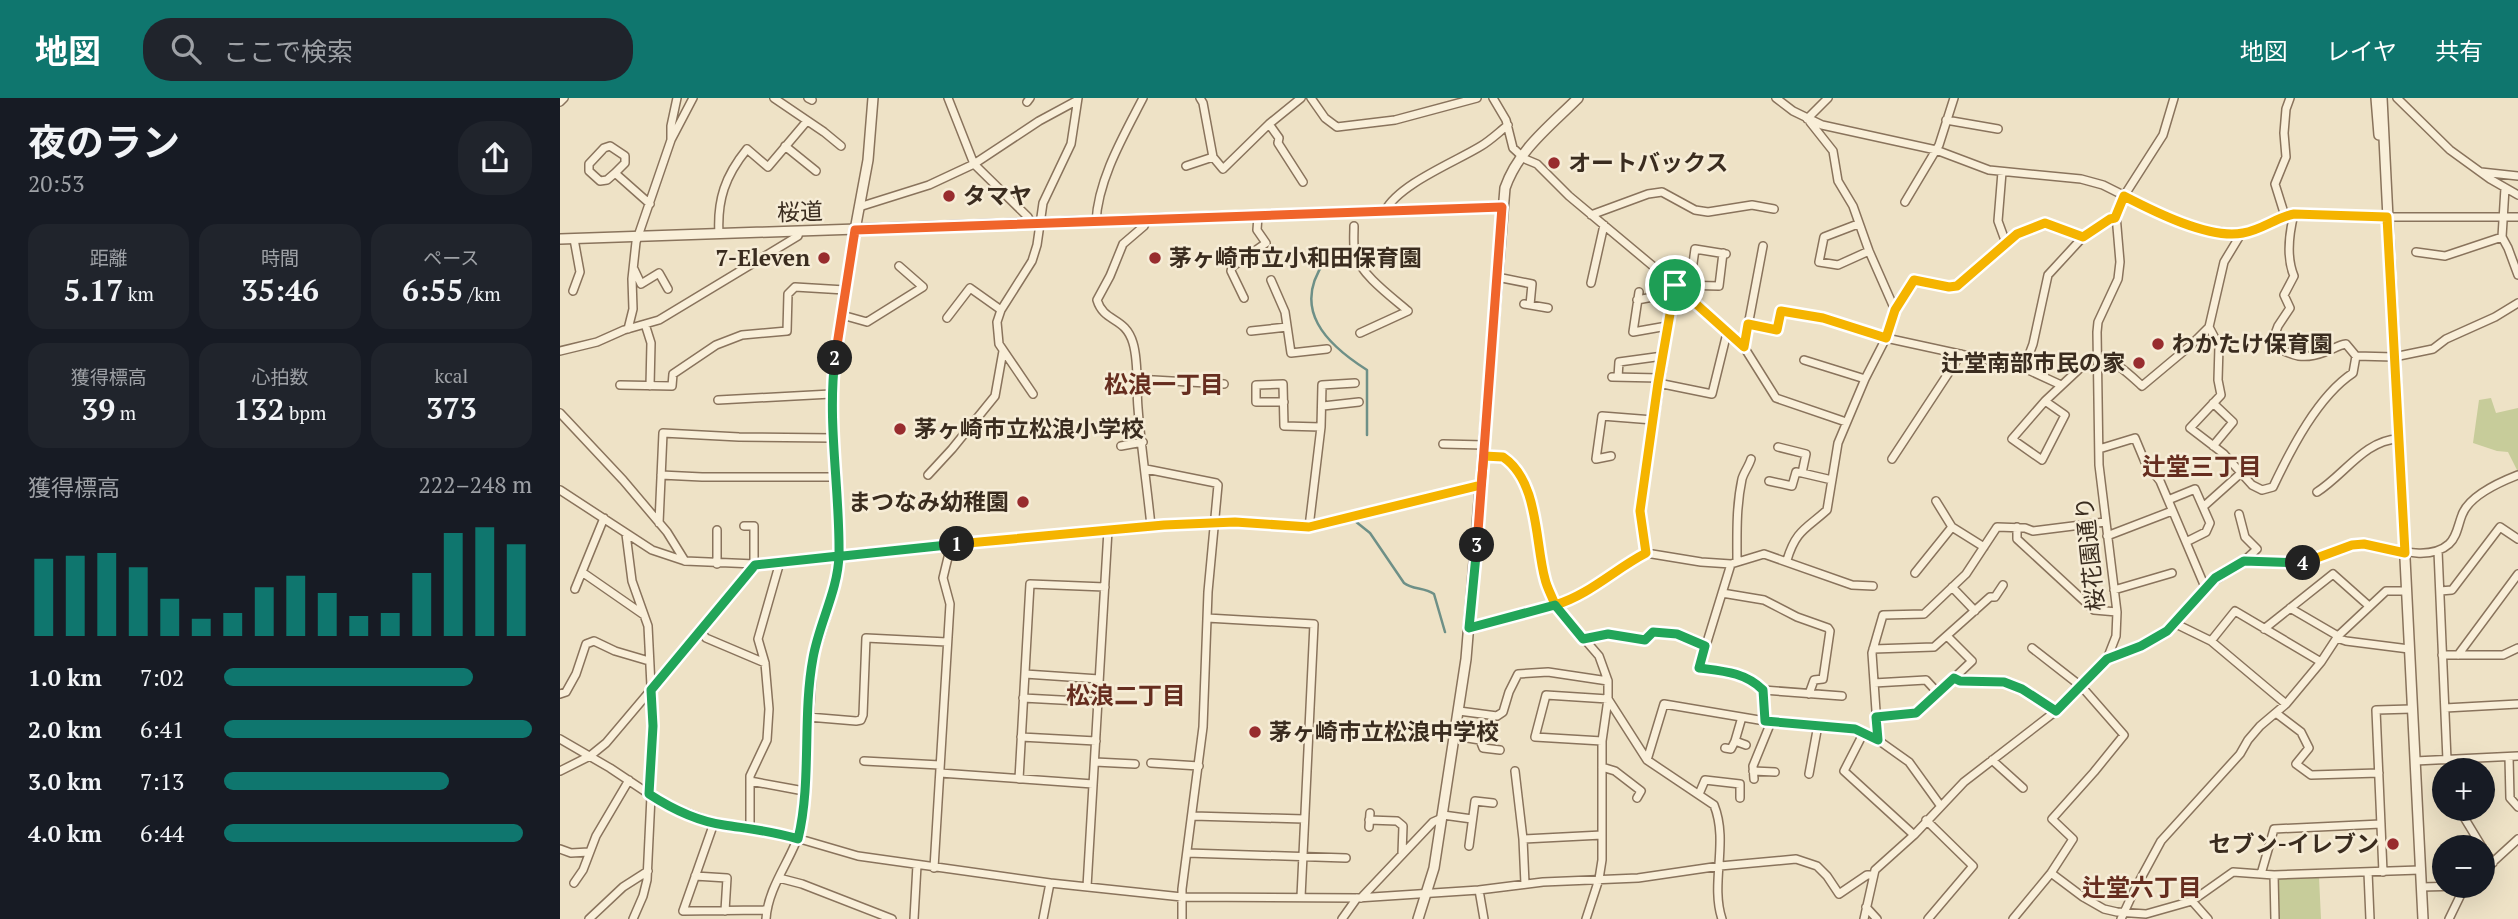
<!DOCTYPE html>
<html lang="ja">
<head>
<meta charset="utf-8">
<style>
	body { margin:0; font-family:"PT Serif","Noto Sans JP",serif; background:#20242c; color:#f1f3f6; height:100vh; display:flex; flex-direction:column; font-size:26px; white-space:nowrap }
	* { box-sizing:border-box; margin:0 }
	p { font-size:23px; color:#9ea1a6 }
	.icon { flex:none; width:38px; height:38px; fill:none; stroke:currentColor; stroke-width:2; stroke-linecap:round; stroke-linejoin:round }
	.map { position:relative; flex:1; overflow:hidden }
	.panel { display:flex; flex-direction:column; background:#171b24; width:560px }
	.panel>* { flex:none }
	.tools { position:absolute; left:1872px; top:660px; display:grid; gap:14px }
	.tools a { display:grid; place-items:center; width:63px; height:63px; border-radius:50%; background:#171b24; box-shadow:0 7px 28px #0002; font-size:35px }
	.pin { position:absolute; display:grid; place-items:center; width:60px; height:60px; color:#fff; margin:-30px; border:4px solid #fff; border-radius:50%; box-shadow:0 2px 7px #0007 }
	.km { position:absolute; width:35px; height:35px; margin:-18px; border-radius:50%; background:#222; color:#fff; font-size:19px; line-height:35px; text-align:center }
	.round { display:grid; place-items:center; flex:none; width:74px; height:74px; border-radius:28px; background:#20242c }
	.summary { display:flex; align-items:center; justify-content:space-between; height:119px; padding:0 28px }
	h1 { font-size:38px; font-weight:700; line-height:52px }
	.figures { display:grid; grid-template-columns:repeat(3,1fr); gap:10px; height:119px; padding:7px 28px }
	.figures div { display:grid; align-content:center; border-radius:18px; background:#20242c; text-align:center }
	.figures b { font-size:30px; font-weight:700 }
	.figures small { font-size:19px; font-weight:400 }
	.figures p { font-size:19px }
	.chart { height:196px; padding:14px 28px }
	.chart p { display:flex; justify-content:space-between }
	.chart svg { width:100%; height:126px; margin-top:7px; stroke:#0f766e; stroke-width:6 }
	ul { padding:0 28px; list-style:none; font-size:23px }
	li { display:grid; grid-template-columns:112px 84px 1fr; align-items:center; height:52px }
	li i { height:18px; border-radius:9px; background:#0f766e }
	header { display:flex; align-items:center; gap:42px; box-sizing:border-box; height:98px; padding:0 35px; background:#0f766e; color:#fff }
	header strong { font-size:33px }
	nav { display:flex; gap:38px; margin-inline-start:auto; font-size:24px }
	.search { width:490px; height:63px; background:#20242c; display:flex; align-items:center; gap:18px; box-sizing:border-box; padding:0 24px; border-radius:28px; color:#9ea1a6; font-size:26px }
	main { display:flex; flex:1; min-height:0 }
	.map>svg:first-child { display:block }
</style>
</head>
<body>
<header>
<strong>地図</strong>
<div class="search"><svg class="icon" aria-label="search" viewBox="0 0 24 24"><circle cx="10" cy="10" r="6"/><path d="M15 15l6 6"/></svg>ここで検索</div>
<nav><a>地図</a><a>レイヤ</a><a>共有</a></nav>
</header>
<main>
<section class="panel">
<div class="summary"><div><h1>夜のラン</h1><p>20:53</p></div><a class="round"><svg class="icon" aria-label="share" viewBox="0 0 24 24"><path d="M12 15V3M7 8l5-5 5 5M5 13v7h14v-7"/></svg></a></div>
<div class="figures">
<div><p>距離</p><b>5.17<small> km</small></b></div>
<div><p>時間</p><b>35:46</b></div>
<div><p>ペース</p><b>6:55<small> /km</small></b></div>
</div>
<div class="figures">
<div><p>獲得標高</p><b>39<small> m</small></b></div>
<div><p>心拍数</p><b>132<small> bpm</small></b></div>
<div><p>kcal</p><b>373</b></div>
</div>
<div class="chart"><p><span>獲得標高</span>222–248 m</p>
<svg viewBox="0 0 160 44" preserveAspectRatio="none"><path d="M5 44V17M15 44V16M25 44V15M35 44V20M45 44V31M55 44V38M65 44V36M75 44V27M85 44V23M95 44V29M105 44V37M115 44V36M125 44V22M135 44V8M145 44V6M155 44V12"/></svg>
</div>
<ul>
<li><b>1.0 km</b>7:02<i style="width:81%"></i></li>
<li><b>2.0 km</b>6:41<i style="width:100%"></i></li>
<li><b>3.0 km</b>7:13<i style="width:73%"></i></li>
<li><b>4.0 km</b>6:44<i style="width:97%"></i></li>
</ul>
</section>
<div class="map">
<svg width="1958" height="821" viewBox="0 0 1958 821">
	<rect width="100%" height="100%" fill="#eee2c6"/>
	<path fill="#c7cc9a" d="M1931 300 1936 315 1958 310V374L1948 354 1937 353 1913 345 1919 302Z
		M1716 779H1759L1761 821H1718Z"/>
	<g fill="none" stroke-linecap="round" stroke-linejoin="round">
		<path stroke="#6e9087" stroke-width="2.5" d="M765 163C731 211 766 246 807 272V337
			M795 423 810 435 844 485C853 492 864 489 874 496L885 534"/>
		<defs>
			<path id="minor" d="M214 0 264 34 281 48
				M248 0 252 2
				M388 0 414 66 468 119 471 125
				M640 0 643 5 653 59 663 71 709 26 741 0
				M751 0 765 20 777 29 835 22 917 0
				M933 0 946 22 953 50 965 61 977 66 1009 98 1094 169 1184 249 1216 300 1286 324
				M1216 0 1233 13 1262 27 1376 52 1429 72 1521 81 1543 87 1599 115 1645 132 1681 136 1734 116 1809 119H1958
				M1837 0 1890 52 1930 81 1958 97
				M0 4 4 0
				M467 4 470 0
				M1247 21 1268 0
				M1386 22 1438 31
				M1250 24 1273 53 1278 83 1293 108 1309 153 1335 212
				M709 26 719 40 718 45 743 84
				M111 41V28L117 0
				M225 48 256 73
				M626 68 653 59
				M1442 74 1438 123 1446 145
				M1921 74 1958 78
				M55 75 65 65V58L50 48 44 50 29 66V73L40 83 47 82 55 75 90 106
				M1945 90 1942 139 1948 150 1958 177
				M1345 104 1379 47 1394 0
				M299 109 369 87 414 66 479 23 516 3
				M825 113C839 86 895 64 921 48 931 42 939 34 948 27
				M1734 116C1729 136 1726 159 1734 178L1724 197 1730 210 1718 228 1711 247C1732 257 1741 263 1765 254 1772 252 1778 247 1786 246L1796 258 1834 259 1873 251 1886 241 1935 219 1958 205
				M1031 117 1088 96 1102 94 1135 112 1148 114 1192 107 1214 111
				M1725 118 1715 86 1726 59 1724 35 1726 11 1730 0
				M587 121 584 128 563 146 550 178 537 202C544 225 565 218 573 245 579 265 576 289 578 310 581 349 587 388 591 428
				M536 124C538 81 564 37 583 0
				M1298 126 1264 139 1259 164 1278 167 1309 153
				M794 128C794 137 793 148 795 156 800 176 833 200 848 213L800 235
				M159 136C157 102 165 78 187 51L208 69 247 23
				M1856 154 1885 158 1942 139
				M74 171 81 186 99 175 108 191
				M937 179 972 186 970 207
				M711 182 725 214 731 255 767 251
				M1031 185 1044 127
				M1116 187 1159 188 1163 155
				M1130 187 1135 151 1166 156
				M13 193 20 174 14 141
				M1079 194 1073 234 1107 228
				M684 200 671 173 672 169 706 145 697 132 698 118
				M1077 202 1114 195
				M964 206 988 210
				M282 217 307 224 363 189 339 168
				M387 220 410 190 441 212
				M85 226 91 245 90 288
				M1188 226 1217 232 1221 213 1263 220 1326 240 1464 270 1501 287
				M1649 229 1659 248 1658 282 1661 297 1630 330 1664 356 1692 387 1702 392 1713 389C1731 351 1758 298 1793 275L1796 258
				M68 231 73 211 72 181 76 144 111 42 133 0
				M691 233 727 229
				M1184 249 1203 148
				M0 253 37 244 64 232 99 222 238 138 239 134
				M1244 262 1305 281
				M1464 270 1473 246 1488 177 1523 139 1550 121 1555 120
				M1052 279 1099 280
				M1058 279 1059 264 1103 258
				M576 281 664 286
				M1098 285 1152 296 1167 235
				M60 287 112 288 113 276 156 247 182 237 227 233 228 196 235 189 285 192
				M473 296 439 246 437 224 441 212 472 163 477 147 483 105 511 46 518 0
				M158 302 271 296
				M1485 303 1505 317 1482 362 1452 341 1485 303 1532 259C1551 258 1569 276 1582 288L1631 247 1649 229 1664 164 1681 136
				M724 304H696V287L723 286 724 328 761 329
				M1653 305 1673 324 1653 348
				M763 308 799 304
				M0 315 63 382 107 434 125 463
				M883 346 924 347
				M561 348 583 344
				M1218 349 1246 356 1242 375 1272 382
				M1539 351 1575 340 1585 364 1600 383 1645 489
				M924 358C929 358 936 358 941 359 955 363 965 389 971 401L987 487 995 507 1039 558 1048 583V601L1042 643V762L1039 781 1026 821
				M1051 358 1036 361 1042 318 1093 322
				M1332 361 1401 256
				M586 371 656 385 658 387 648 494 643 629 622 791V821
				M101 377 142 379H275
				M368 377 392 351 435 298 443 253
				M1209 383 1232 388 1236 374 1242 375
				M0 392 92 452 125 463 195 466 604 427 675 424 749 429 921 387
				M1757 394C1784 377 1805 342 1838 341
				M1608 402 1635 391 1650 425 1646 434 1626 444
				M1376 403 1392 429 1424 449
				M1643 409 1681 375
				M99 425 103 335 179 339 273 340
				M749 429 761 329 762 287 795 285
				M1457 429V441L1534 512 1557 514
				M66 436 72 483 88 528 93 628 89 696
				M1547 438 1612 413
				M1878 453 1887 662
				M1086 455 1080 413 1115 187
				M1227 462C1236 432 1246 431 1267 412L1278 345 1305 281 1326 240 1335 212 1354 182 1389 189 1397 188 1457 136 1485 125 1523 139
				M1684 463C1702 464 1726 468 1743 465 1764 461 1783 444 1805 446 1829 449 1868 465 1889 446 1897 439 1898 427 1902 417 1909 398 1940 384 1958 377
				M1177 464C1177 436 1176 409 1182 381 1184 374 1189 368 1191 361
				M157 466V432
				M1171 466 1139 570C1162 573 1186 574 1203 592L1205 623
				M22 474 84 517
				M1355 475 1392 429
				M1392 489 1415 513
				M15 491 44 420
				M1554 492 1612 475
				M1880 493 1892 492 1940 429 1958 441
				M1162 495 1204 502 1237 519 1268 530 1270 533 1263 581 1254 582 1249 596
				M1730 510 1778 538
				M647 520 754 526 741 799
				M1614 525 1651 543 1726 606
				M909 530 1001 505 1022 497 1068 464 1086 455 1141 464 1171 466 1204 456 1292 487 1313 488
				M1704 531 1773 476 1809 508
				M140 533 146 540 205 565
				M1777 540 1786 543 1849 551
				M1023 541 1048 536 1085 542 1093 534 1117 536 1145 548
				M1651 543 1675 513 1761 564
				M1313 551 1374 549 1430 499H1435L1443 487
				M1882 557H1943L1958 550
				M1898 557 1958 476
				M1547 561 1581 548 1607 533 1645 489 1684 463 1697 451 1685 439 1679 416
				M465 576 539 581
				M1394 580 1400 583 1444 584 1462 591 1496 613
				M1314 585 1366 582 1378 595
				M1203 592 1282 598
				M0 596 6 594 16 576 26 546 34 543 55 553 89 563
				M463 600 538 604
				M1885 610 1958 606
				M899 613 937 618 943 614 949 594 958 576 988 574 1048 583
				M1716 615 1741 634 1749 650 1736 666 1751 677 1819 675
				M248 619 296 623 301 622 303 617 306 540 387 544
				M1182 619 1175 643 1186 647
				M1316 619 1356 616 1412 563 1387 538
				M1304 634 1284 673 1354 737
				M895 638 920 642 923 650 940 652
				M461 639 536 643
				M0 641 50 670 104 706 154 725 216 734 298 758 490 785 622 799 797 800 919 792 983 784 1078 780 1160 768 1236 761 1257 768 1267 778 1279 796 1307 777H1313
				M1318 642 1312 555 1323 517 1364 516 1406 476 1437 429 1465 430 1473 433 1545 424
				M1042 643 975 639 986 597 1048 601 1087 662 1154 707C1169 744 1150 785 1162 821
				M1165 650 1171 651 1175 643
				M1949 659 1950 700 1958 709
				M1902 661 1903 672
				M1087 662 1104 606 1205 623 1295 630 1318 642 1349 664 1380 707
				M1432 662 1463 690
				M304 663 380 667
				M1855 663 1958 658
				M535 664 575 666
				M591 665 639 668
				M1042 669 1055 673 1081 693 1077 700
				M0 673 30 658 46 645 194 470V428H184
				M955 673 963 741 965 786
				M1193 673 1215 674
				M380 675 533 686
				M1249 676 1258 627
				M459 681 470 486 545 489
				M1194 681 1193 668 1211 624
				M190 683 244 693
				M1139 696 1145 682 1180 686V700
				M1904 710 1905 721 1922 749
				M883 717 912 721
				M633 718 744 721
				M809 722 837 723 843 728 842 756
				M1366 722 1413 768 1368 821
				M154 725 123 813 206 812
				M809 729 810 715
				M190 730V678L207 642 209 611 205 565 198 541 220 464
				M963 741 1042 737
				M909 748 915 703 933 705
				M0 751 11 755 29 754
				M1923 751 1933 765
				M627 755 786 760
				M374 770 390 506 383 480 391 447
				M1923 773 1958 741
				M1808 774 1810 821
				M1823 774 1816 612 1852 611
				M1491 775 1523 799 1544 811 1557 814 1586 816 1632 803 1673 774 1714 777 1860 772
				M1701 776 1714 731 1821 726
				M1714 777 1715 821
				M135 778 167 780 165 813
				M219 780 242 786 332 821
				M14 785 23 772 36 738 69 682
				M527 789 548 432
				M1861 789 1903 788
				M919 792 924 821
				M801 800 873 724 882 720
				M1632 803 1648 821
				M1306 809 1317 821
				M29 821 63 789 88 773
				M73 821 83 798 87 782 91 698
				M206 821C208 787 234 759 242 727L253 561 272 500 279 458 272 283 295 132
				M354 821 357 767
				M483 821 490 785
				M782 821 797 800
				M1304 821 1315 772 1354 737 1404 684 1496 613 1522 589 1547 561 1556 538 1557 514 1539 367 1537 234 1538 224 1558 181 1560 164 1556 117 1564 98 1603 37 1614 0
				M1453 821 1491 775 1513 741 1492 721 1534 674 1564 637 1522 589 1472 550
				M1561 821 1574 793 1601 743 1680 656 1688 642 1700 628 1726 606 1761 564 1778 538 1826 493H1847
				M1889 821 1905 788"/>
			<path id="tertiary" d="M1816 0 1819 37
				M1822 0 1863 821
				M295 132 308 62 313 0
				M0 141 942 109
				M858 821 874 770 906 561 945 90C958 52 990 28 1018 0"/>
		</defs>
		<use href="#minor" stroke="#89735c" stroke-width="10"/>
		<use href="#tertiary" stroke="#89735c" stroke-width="12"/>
		<use href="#minor" stroke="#f9efd9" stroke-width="7"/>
		<use href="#tertiary" stroke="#f9efd9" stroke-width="9"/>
	</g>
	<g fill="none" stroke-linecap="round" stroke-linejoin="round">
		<defs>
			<path id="split-1" d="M397 446 604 427 675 424 749 429 921 387 924 358 943 359C979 383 975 445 985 481 987 490 992 498 995 507 1029 497 1055 471 1086 455L1080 413 1098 285 1115 187"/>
			<path id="split-2" d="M275 260C267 326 280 391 279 457 278 493 259 525 253 560 242 619 252 684 238 741 213 733 190 731 164 727 136 723 112 711 89 696L93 628 91 592 195 467 279 458H283L397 446"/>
			<path id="split-3" d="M275 260 295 132 942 109 917 447"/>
			<path id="split-4" d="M917 447 909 530 995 507 1023 541 1048 536 1085 542 1093 534 1117 536 1145 548 1139 570C1162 573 1185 574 1203 592L1205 623 1295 631 1318 642 1316 619 1356 615 1394 580 1400 583 1444 584 1462 591 1496 613 1547 561 1581 548 1607 533 1655 480 1684 463 1743 465"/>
			<path id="split-5" d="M1115 187 1184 249 1188 226 1217 232 1221 213 1263 220 1326 240 1335 212 1354 182 1389 189 1397 188 1457 136 1485 125 1523 139 1550 121 1555 120 1564 98C1593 113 1650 142 1683 135 1702 132 1717 119 1734 116L1827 119 1845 455 1804 446 1792 447 1743 465"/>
		</defs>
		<use href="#split-1" stroke="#fff" stroke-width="14"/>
		<use href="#split-2" stroke="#fff" stroke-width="14"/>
		<use href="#split-3" stroke="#fff" stroke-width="14"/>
		<use href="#split-4" stroke="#fff" stroke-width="14"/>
		<use href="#split-5" stroke="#fff" stroke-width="14"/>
		<use href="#split-1" stroke="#f5b400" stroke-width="9"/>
		<use href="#split-2" stroke="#22a559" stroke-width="9"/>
		<use href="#split-3" stroke="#f0652b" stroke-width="9"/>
		<use href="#split-4" stroke="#22a559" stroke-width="9"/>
		<use href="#split-5" stroke="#f5b400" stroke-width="9"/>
	</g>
	<g fill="#982c2e" stroke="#f6ecd6" stroke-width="2.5">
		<circle cx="994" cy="65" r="7"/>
		<circle cx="389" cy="98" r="7"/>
		<circle cx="264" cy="160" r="7"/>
		<circle cx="595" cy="160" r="7"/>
		<circle cx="1598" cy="246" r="7"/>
		<circle cx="1579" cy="265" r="7"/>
		<circle cx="340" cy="331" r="7"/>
		<circle cx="463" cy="404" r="7"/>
		<circle cx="695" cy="634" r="7"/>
		<circle cx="1833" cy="746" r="7"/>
	</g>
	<g text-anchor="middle" stroke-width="5" stroke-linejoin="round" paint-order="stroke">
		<g font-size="23" font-weight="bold" fill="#3a2c1f" stroke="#f6ecd6" text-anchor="start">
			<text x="1008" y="73">オートバックス</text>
			<text x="403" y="106">タマヤ</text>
			<text x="250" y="168" text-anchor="end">7-Eleven</text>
			<text x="609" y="168">茅ヶ崎市立小和田保育園</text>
			<text x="1612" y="254">わかたけ保育園</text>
			<text x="1565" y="273" text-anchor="end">辻堂南部市民の家</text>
			<text x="354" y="339">茅ヶ崎市立松浪小学校</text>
			<text x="449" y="412" text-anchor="end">まつなみ幼稚園</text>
			<text x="709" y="642">茅ヶ崎市立松浪中学校</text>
			<text x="1819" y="754" text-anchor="end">セブン-イレブン</text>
		</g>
		<g font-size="23" fill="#3a2c1f" stroke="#f6ecd6">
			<text transform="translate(240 114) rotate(-2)" y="8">桜道</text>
			<text transform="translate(1530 456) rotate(-96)" y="8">桜花園通り</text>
		</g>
		<g font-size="24" font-weight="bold" fill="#662d1f" stroke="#f6ecd6">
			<text x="604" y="295">松浪一丁目</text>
			<text x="1642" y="377">辻堂三丁目</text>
			<text x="566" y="606">松浪二丁目</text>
			<text x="1582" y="798">辻堂六丁目</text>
		</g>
	</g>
</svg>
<div class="tools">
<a>+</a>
<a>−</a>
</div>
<div class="pin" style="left:1115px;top:187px;background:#1e9e55"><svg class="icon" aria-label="arrive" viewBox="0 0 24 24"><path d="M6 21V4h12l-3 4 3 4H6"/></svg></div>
<b class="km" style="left:397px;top:446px">1</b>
<b class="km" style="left:275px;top:260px">2</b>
<b class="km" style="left:917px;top:447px">3</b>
<b class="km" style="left:1743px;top:465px">4</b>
</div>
</main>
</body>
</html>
